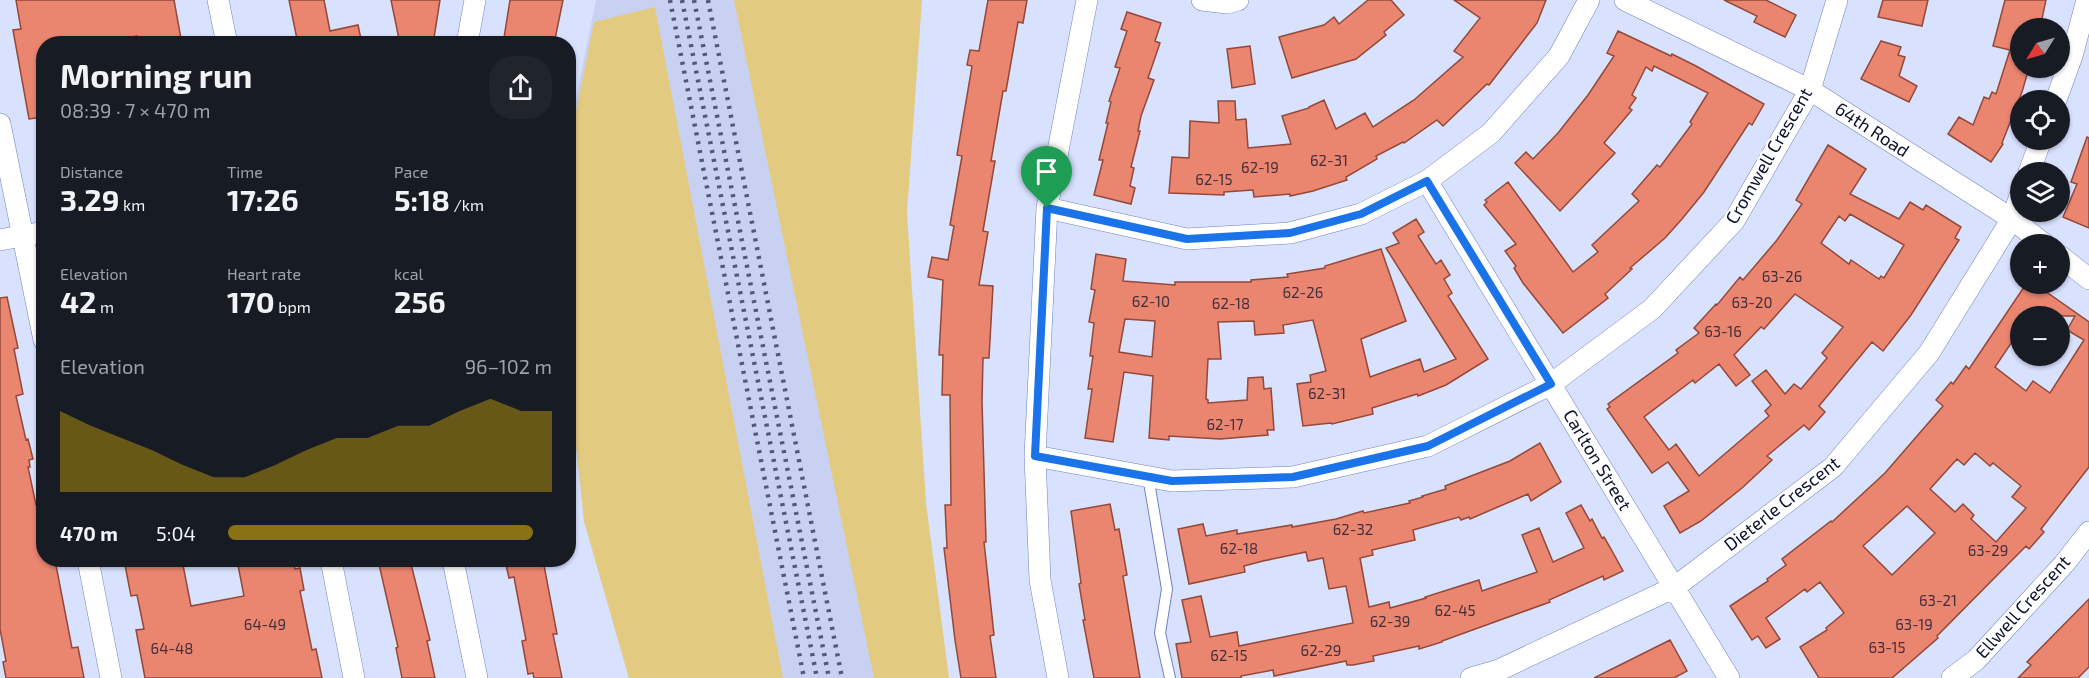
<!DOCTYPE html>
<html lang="en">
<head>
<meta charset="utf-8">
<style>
	body { margin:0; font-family:"Exo 2",sans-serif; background:#20242c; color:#f1f3f6; height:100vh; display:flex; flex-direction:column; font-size:22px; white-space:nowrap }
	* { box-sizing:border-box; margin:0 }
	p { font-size:20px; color:#9ea1a6 }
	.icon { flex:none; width:33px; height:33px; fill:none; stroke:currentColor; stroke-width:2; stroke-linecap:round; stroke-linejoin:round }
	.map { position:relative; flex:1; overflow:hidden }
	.sheet { position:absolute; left:36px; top:36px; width:540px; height:531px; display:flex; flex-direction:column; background:#171b24; border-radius:24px; box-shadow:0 2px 4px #0004 }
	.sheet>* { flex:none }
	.needle { width:39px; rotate:233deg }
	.fabs { position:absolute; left:2010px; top:18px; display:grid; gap:12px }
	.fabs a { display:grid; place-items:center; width:60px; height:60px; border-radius:50%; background:#171b24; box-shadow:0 2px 4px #0004; font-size:30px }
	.pin { position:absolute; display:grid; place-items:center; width:51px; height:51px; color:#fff; margin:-62px -26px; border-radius:50% 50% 50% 0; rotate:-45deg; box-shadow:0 0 6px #0007 }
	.pin .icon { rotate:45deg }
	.round { display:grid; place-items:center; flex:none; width:63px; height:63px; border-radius:24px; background:#20242c }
	.headline { display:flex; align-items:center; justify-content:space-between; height:102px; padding:0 24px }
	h1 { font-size:33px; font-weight:700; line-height:45px }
	.stats { display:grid; grid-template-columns:repeat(3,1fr); gap:9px; height:102px; padding:6px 24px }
	.stats div { display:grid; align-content:center }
	.stats b { font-size:30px; font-weight:700 }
	.stats small { font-size:16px; font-weight:400 }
	.stats p { font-size:16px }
	.chart { height:168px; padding:12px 24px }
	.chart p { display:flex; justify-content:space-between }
	.chart svg { width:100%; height:108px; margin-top:6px; fill:#8a7214; opacity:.7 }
	ul { padding:0 24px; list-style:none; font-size:20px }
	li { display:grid; grid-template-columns:96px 72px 1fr; align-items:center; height:45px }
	li i { height:15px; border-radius:8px; background:#8a7214 }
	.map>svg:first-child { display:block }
</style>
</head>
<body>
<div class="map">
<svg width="2089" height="678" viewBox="0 0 2089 678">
	<rect width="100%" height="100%" fill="#d8e1fe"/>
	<path fill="#c8d1f1" d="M596 0H918L902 127 885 678H629L584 521 568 379 569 132Z"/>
	<path fill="#e2cb81" d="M734 0H922L907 213 926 503 949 678H874Z
		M655 7 783 678H629L584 521 569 379V146L594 22Z"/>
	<path fill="#ea8570" stroke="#934838" stroke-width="1.5" fill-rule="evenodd" d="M16 0H174L182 44H138L137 36 97 44H44V117L29 119 13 30 21 29Z
		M289 0H324L330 31 358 25 362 44H298Z
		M391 0H440L433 44H400Z
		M510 0H563L554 44H503Z
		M988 0H1027L1023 23 1018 22 1006 91H1003L991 161H995L983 231 988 232 979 285 993 286 989 358H983L982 401 986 542H984L994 635 990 636 996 678H961L955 640 944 548H947L945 505H951L950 395H942L943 355H939L943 280 928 277 932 257 948 260 954 226 950 225 962 156 957 155 972 66 967 65 970 50 979 51Z
		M1368 0H1391L1404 15 1384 32 1386 35 1356 59 1292 78 1279 37 1324 25 1334 17 1339 24Z
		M1454 0H1546L1537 23 1489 85 1487 84 1443 126 1437 120 1404 143 1403 142 1376 156 1377 159 1346 177 1347 180 1313 191 1290 196V194L1254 197 1253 190 1224 192V195L1169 193 1172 157 1189 158 1190 121 1219 123 1218 101H1235L1236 120 1246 119 1248 148 1291 144 1282 116 1309 108V107L1324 100 1336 129 1365 113 1373 127 1414 100 1463 57 1454 51 1480 18Z
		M1724 0H1766L1796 15 1785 37 1754 22 1757 16Z
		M1883 0H1928L1922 26 1878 17Z
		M2005 0H2046L2040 28H2020V68H2029L2022 92 2002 143 2003 144 1991 162 1948 134 1959 117 1973 125 1984 97 1989 99 1992 92 1996 94 2010 50 1993 46Z
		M1127 12 1161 23 1155 41 1160 43 1148 78 1154 80 1141 116 1138 131H1140L1131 167 1134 168 1130 186 1135 188 1131 204 1094 195 1103 160H1099L1108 123H1106L1111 102 1109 101 1120 68 1115 67 1127 31 1121 29Z
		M1618 31 1671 56 1672 54 1696 66 1764 104 1752 125 1749 123 1704 192 1682 219 1665 238 1630 268 1632 269 1605 294 1608 298 1563 333 1523 283 1514 268 1516 266 1505 251 1516 244 1484 205 1487 202 1485 200 1508 182 1573 272 1598 252 1592 245 1639 201 1632 194 1657 165 1660 167 1692 124 1690 122 1708 93 1654 66 1652 71 1646 67 1632 95 1636 98 1629 108 1632 110 1604 143 1615 153 1560 211 1515 163 1526 152 1533 159 1558 133 1588 95 1614 56 1607 53Z
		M1881 41 1901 47 1898 55 1905 57 1899 76 1917 86 1909 102 1861 79Z
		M1250 46 1255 84 1232 88 1227 49Z
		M2087 137 2089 138V228L2063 217 2077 184 2071 182Z
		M1828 145 1866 169 1850 194 1899 219 1910 202 1923 210 1926 205 1961 227 1955 238 1959 240 1911 315 1883 351 1872 342 1819 406 1825 412 1809 430 1804 425 1767 456 1772 460 1742 488 1701 521 1680 533 1664 506 1689 491 1668 462 1652 473 1607 409 1610 407 1608 404 1678 353 1676 350 1699 333 1694 328 1716 304 1717 305 1740 277 1743 280 1777 240 1802 204 1796 200ZM1850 214 1904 245 1884 278 1881 276 1879 279 1851 260 1849 264 1821 243 1839 216 1845 221ZM1795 294 1843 327 1822 353 1827 358 1801 389 1794 384 1785 394 1766 370 1752 381 1771 405 1765 411 1769 416 1699 476 1676 444 1669 450 1644 417 1693 380 1695 383 1719 364 1736 386 1750 375 1734 355 1761 327 1764 329Z
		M1416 219 1424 232 1418 236 1436 264 1441 260 1450 275 1444 279 1452 293 1448 296 1488 359 1446 385 1418 396 1417 394 1372 408 1373 414 1332 424 1331 423 1303 426 1297 384 1311 382 1310 375 1326 371 1313 320 1283 325 1284 333 1255 335 1254 321 1218 322 1221 359H1208L1206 399 1208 400V403L1247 400 1248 378 1263 377 1264 389 1271 388 1274 430H1267L1268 435 1220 439 1169 436V440L1149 438 1153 376 1124 372 1113 442 1085 438 1092 389H1088L1093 356H1090L1094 323 1089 322 1095 290 1091 289 1096 254 1126 259 1123 281 1175 285V282H1251V280L1288 277 1287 274 1325 268V266L1381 249 1406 321 1361 339 1370 377 1420 359 1424 372 1456 359 1386 248 1399 243 1393 233ZM1125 319 1155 321 1152 357 1119 352Z
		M2026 284H2035L2089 322V467L2041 529 2044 532 2029 549 2026 546 1937 636 1938 638 1892 678H1819L1800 647 1827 630 1826 628 1844 613 1820 582 1807 592 1805 589 1766 618 1780 639 1766 648 1758 636 1752 640 1730 606 1768 581 1767 579 1786 565 1782 559 1831 521 1832 522 1885 473 1943 406 1936 400 1951 382 1953 384 1966 366 1969 369ZM2020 316H2075L2067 330 2084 340 2050 393 2033 381 2026 391 1995 367 2020 330ZM1975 453 1990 466 1993 463 2021 486 2012 497 2026 508 1996 542 1971 519 1974 515 1963 504 1955 512 1930 489 1957 459 1964 465ZM1907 506 1935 533 1892 575 1863 546Z
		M7 297 18 348 14 349 23 394 16 396 26 440 28 439 33 459 29 460 30 467H28L36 505H41L42 511 44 510V560H55L72 648 78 647 84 678H6L3 662 6 661 0 629V298Z
		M1540 443 1561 482 1531 501 1528 494 1470 519 1469 517 1461 520 1459 517 1413 530 1415 540 1372 550 1373 555 1360 558 1369 607 1389 602 1390 608 1426 598 1425 597 1479 580 1482 591 1537 572 1522 535 1539 528 1553 562 1584 548 1566 513 1581 505 1590 521 1592 519 1602 538 1604 537 1611 549 1623 571 1604 580 1603 576 1549 600 1550 602 1442 641V642L1419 649V646L1373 656 1374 661 1353 665H1347L1346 661 1274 676 1273 670 1241 676V678H1182L1176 644 1191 642 1182 600 1201 596 1210 637 1237 632 1239 646 1353 623 1346 586 1329 589 1323 558 1308 561 1306 552 1263 561 1244 566 1245 572 1189 584 1178 529 1203 524 1206 536 1237 530V534L1292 525V527L1336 519 1363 511 1364 513 1410 503 1409 501 1423 497 1422 496 1446 489 1445 486 1510 461Z
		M1110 504 1115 530 1119 529 1127 575 1123 576 1140 678H1094L1083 620H1085L1079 584 1081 583 1071 511Z
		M124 560H182L191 606 244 596 237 560H293L295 569 300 568 304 590 300 591 312 650 316 649 322 678H145L136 630 144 629 137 595 131 596Z
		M378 560H410L430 640 427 641 435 678H402L396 648 398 647Z
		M505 560H543L557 634H553L562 678H534L533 673 528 674 522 641 526 640 520 609 514 577 509 578Z
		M2089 599V667L2078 678H2018L2031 665 2027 662Z
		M1670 640 1687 671 1674 678H1594Z"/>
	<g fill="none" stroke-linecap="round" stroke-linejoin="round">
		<defs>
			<path id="lane" d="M1148 476 1167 589 1160 633 1170 678"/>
			<path id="street" d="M218 0 227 44
				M1202 0 1227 3 1238 0
				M1625 0 1810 90 2012 219 2044 244
				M467 44 475 0
				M2056 100 2072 56 2087 0
				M0 124 44 340
				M2029 172 2041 140
				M1427 181 1729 678
				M1047 208 1187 239 1290 233 1361 214 1427 181 1491 133 1559 56 1589 0
				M0 240 44 232
				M2060 256 2089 279
				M1035 456 1172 481 1293 477 1428 446 1551 384 1652 309 1734 221 1810 90 1837 0
				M88 560 111 678
				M331 560 354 678
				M453 560 477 678
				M1058 678 1040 580 1035 456 1047 208 1087 0
				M1471 678 1499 670 1675 587 1833 467 1929 353 2012 219 2020 196
				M1952 678 1976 660 2064 564 2089 532"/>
		</defs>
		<use href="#lane" stroke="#7382c6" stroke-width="12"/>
		<use href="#street" stroke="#7382c6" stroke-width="22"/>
		<use href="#lane" stroke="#fff" stroke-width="10"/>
		<use href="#street" stroke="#fff" stroke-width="21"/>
		<path stroke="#535974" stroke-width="4.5" stroke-dasharray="3 6" stroke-linecap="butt" d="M670 0 804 678
			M682 0 817 678
			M694 0 829 678
			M708 0 842 678"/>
	</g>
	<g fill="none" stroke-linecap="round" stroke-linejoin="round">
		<defs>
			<path id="route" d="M1427 181 1551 384 1428 446 1293 477 1172 481 1035 456 1047 208 1187 239 1290 233 1361 214Z"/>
		</defs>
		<use href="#route" stroke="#fff" stroke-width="12"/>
		<use href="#route" stroke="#1a73e8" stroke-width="8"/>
	</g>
	<g text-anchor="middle" stroke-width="4.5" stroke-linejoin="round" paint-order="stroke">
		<g font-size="15" fill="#442f3d">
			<text x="1329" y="166">62-31</text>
			<text x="1260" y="173">62-19</text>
			<text x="1214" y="185">62-15</text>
			<text x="1782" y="282">63-26</text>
			<text x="1303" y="298">62-26</text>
			<text x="1151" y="307">62-10</text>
			<text x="1752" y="308">63-20</text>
			<text x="1231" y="309">62-18</text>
			<text x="1723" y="337">63-16</text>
			<text x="1327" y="399">62-31</text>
			<text x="1225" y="430">62-17</text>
			<text x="1353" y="535">62-32</text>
			<text x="1239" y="554">62-18</text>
			<text x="1988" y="556">63-29</text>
			<text x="1938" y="606">63-21</text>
			<text x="1455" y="616">62-45</text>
			<text x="1390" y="627">62-39</text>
			<text x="265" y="630">64-49</text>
			<text x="1914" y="630">63-19</text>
			<text x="1887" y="653">63-15</text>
			<text x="172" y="654">64-48</text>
			<text x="1321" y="656">62-29</text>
			<text x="1229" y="661">62-15</text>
		</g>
		<g font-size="18" fill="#0d122c" stroke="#fff">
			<text transform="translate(1872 130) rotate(33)" y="6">64th Road</text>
			<text transform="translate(1769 156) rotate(-60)" y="6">Cromwell Crescent</text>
			<text transform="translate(1597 460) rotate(59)" y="6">Carlton Street</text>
			<text transform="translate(1782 504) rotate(-38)" y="6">Dieterle Crescent</text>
			<text transform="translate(2023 607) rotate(-48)" y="6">Ellwell Crescent</text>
		</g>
	</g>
</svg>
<div class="fabs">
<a><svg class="needle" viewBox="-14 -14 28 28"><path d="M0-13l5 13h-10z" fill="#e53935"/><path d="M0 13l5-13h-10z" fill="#9ea1a6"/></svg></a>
<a><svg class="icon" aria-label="locate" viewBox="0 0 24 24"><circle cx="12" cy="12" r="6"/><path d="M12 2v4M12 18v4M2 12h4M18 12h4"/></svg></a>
<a><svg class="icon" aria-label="layers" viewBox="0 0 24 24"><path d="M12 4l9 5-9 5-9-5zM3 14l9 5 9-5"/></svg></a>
<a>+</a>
<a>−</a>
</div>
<div class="pin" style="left:1047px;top:208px;background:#1e9e55"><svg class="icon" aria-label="arrive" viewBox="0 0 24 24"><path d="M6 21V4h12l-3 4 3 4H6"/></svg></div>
<section class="sheet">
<div class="headline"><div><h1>Morning run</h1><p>08:39 · 7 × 470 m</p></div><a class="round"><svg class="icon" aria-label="share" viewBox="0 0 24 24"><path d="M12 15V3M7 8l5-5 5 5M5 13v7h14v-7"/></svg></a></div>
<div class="stats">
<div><p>Distance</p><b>3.29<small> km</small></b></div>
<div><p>Time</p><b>17:26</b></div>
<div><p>Pace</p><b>5:18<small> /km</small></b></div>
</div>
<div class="stats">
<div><p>Elevation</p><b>42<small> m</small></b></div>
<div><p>Heart rate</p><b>170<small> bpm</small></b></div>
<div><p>kcal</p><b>256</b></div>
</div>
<div class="chart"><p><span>Elevation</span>96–102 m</p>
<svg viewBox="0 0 160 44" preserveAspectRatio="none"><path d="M0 44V11L10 17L20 22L30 27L40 33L50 38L60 38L70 33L80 27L90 22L100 22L110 17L120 17L130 11L140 6L150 11L160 11V44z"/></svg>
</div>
<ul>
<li><b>470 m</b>5:04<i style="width:94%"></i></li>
</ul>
</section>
</div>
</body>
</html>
